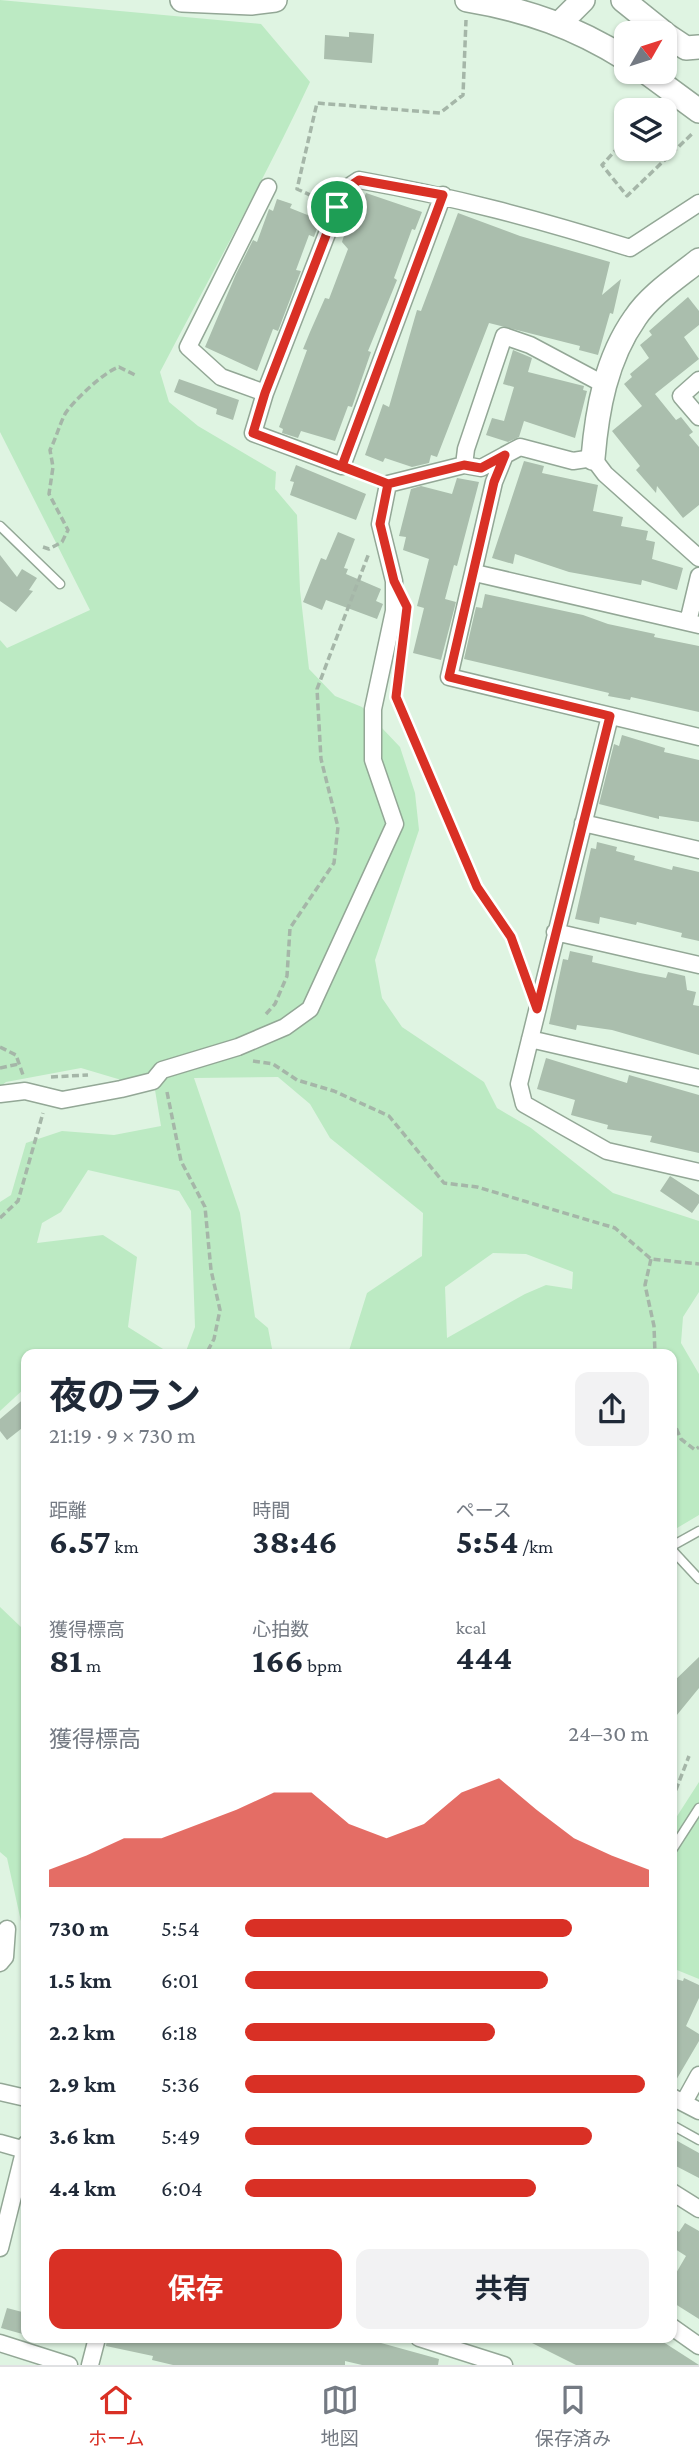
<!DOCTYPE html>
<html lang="ja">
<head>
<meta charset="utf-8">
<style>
	body { margin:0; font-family:"Crimson Pro","Noto Sans JP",serif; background:#f2f2f3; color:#1f2937; height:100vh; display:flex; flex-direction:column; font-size:26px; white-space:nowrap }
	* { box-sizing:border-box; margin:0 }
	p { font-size:23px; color:#747a83 }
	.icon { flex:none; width:38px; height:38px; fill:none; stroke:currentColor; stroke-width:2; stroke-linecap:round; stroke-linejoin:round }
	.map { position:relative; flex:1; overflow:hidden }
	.panel { position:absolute; left:21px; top:1349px; width:656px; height:994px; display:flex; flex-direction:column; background:#fff; border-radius:14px; box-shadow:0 2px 5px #0004 }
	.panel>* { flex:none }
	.needle { width:46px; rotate:51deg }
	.controls { position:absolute; left:614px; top:21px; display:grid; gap:14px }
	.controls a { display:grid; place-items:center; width:63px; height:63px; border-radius:14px; background:#fff; box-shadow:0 2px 5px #0004; font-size:35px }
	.pin { position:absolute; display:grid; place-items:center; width:60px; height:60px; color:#fff; margin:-30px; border:4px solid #fff; border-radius:50%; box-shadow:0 2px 7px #0007 }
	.round { display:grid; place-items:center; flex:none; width:74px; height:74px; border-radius:14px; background:#f2f2f3 }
	.head { display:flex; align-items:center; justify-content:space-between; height:119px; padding:0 28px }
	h1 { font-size:38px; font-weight:700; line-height:52px }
	.figures { display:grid; grid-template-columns:repeat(3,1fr); gap:10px; height:119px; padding:7px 28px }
	.figures div { display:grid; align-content:center }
	.figures b { font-size:35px; font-weight:700 }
	.figures small { font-size:19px; font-weight:400 }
	.figures p { font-size:19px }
	.chart { height:196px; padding:14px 28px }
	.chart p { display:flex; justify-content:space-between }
	.chart svg { width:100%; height:126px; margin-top:7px; fill:#d93025; opacity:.7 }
	.action { display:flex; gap:14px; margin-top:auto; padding:14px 28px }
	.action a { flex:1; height:80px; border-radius:14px; background:#d93025; color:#fff; font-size:28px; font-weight:700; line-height:80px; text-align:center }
	.action a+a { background:#f2f2f3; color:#1f2937 }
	ul { padding:0 28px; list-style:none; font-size:23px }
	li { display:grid; grid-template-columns:112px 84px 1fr; align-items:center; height:52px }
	li i { height:18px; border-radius:9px; background:#d93025 }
	.menu { display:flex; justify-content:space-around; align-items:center; height:98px; border-top:2px solid #e0e1e3; background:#fff; font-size:19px; color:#747a83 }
	.menu a { display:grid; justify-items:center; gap:4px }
	.menu .active { color:#d93025 }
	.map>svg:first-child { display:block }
</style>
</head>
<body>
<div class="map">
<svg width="699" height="2365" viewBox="0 0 699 2365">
	<rect width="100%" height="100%" fill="#dff4e2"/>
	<path fill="#bceac3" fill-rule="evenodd" d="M0 0 261 24 310 82C264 181 210 276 160 372L169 402 198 426 276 472 275 489 297 515 300 590 309 669 335 696 362 707 400 747 415 793 419 830 375 960 382 998 402 1027 484 1082 497 1108 531 1128 613 1193 699 1221V1292L683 1317 681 1343 699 1374V1515L672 1531V1354H348L367 1293 422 1256 423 1213 330 1138 310 1104 278 1077 194 1078 240 1213 255 1317 268 1328 273 1354H185L195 1327 191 1211 179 1191 88 1170 61 1212 42 1223 37 1243 103 1235 137 1257 128 1327 171 1354H26V1387L0 1411V1202L11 1195 26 1143 62 1131 114 1135 161 1126 155 1090 81 1068 6 1082 0 1087V640L7 648 90 610 0 432ZM493 1253 526 1254 573 1272 572 1289 546 1285 525 1294 447 1338 445 1287Z
		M0 1607 22 1628H26V1944L7 1858 0 1852Z
		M699 1782V1979L672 1968V1824Z"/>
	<path fill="#aabead" d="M349 32 374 34 372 63 324 59 325 35 349 37Z
		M366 193 422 212 415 230 412 229 394 278 397 280 368 351 371 352 352 407 348 406 335 441 301 431 298 438 282 433 283 429 279 427 307 350 303 349 310 332 325 298 329 299 348 249 342 242 347 226 352 228Z
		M277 199 292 204 290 208 320 220 314 237 309 235 296 270 301 271 299 276 278 331 273 329 257 371 205 347 236 274 253 240 257 242 269 209 273 211Z
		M458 213 520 236 610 262 602 295 621 279 613 314 610 313 598 355 579 350 580 346 489 323 437 457 431 455 429 463 412 467 385 458 383 462 365 455 383 404 389 407 417 310 421 311Z
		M688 297 699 311V325L684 337 699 359 655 394 676 420 681 417 693 432 689 435 699 447V505L683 518 657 486 656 493 636 470 640 466 612 431 642 406 624 384 632 377 630 374 649 358 640 345 652 335 649 331Z
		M513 350 532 358 528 372 584 386 583 390 587 391 575 438 524 421 519 437 508 442 486 435 492 418 504 421 514 387 503 384Z
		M179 379 239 400 233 420 216 414 217 409 174 392Z
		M524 461 544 466 542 473 598 485 593 511 623 517 621 526 648 531 646 540 655 542 652 559 683 568 677 590 642 580 641 585 569 572 515 554 513 564 492 558Z
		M296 465 366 494 356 520 290 495 294 482 290 481Z
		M457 478 479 482 457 566 454 565 445 599 456 602 441 660 413 653 424 608 417 606 429 559 403 550 406 537 399 536 411 489 421 486 452 494Z
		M338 532 355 539 344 568 348 569 346 574 381 589 376 601 383 604 377 619 326 600 322 610 303 602 321 558 326 560Z
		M0 555 17 577 22 569 37 578 29 590 33 591 16 612 0 601Z
		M485 594 583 615 608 624 655 634 654 637 699 646V712L631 697 630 700 608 696 609 693 464 659 476 607 482 608Z
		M622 735 665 748 664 752 699 760V822L659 816V819L599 804 614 744 619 746Z
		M597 842 617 847 616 851 635 856 634 860 672 870 673 866 699 872V941L681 937 682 933 637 922 636 925 600 917 599 924 575 919 591 848 596 849Z
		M570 951 593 956 592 962 640 973 666 978 668 972 685 976 687 990 696 992 693 1005 699 1006V1055L612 1030 577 1025 576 1030 549 1024 563 959 568 960Z
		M546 1058 627 1083 629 1075 699 1095V1153L650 1142 652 1136 607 1129 608 1125 571 1115 575 1100 537 1089Z
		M670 1176 699 1195V1203L692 1213 660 1191Z
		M26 1397V1425L7 1440 0 1431V1419Z
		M699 1657V1688L672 1721V1683Z
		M672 1978 683 1981 684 1978 699 1985V1998L686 2026 699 2034V2041L672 2087Z
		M672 2138 699 2153V2178L672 2164Z
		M685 2223 699 2231V2319L672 2302V2280L686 2256 672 2247V2227L679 2232Z
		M7 2308 26 2313V2335L1 2328Z
		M107 2338H344L358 2341 363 2338 439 2359 438 2365H362L345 2361V2365H173L152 2360 153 2356 106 2346Z
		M522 2338H657L699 2365H576Z"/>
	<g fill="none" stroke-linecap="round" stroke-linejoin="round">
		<defs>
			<path id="lane" d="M0 526 60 584
				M672 1546 699 1531
				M672 1550 699 1579
				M672 1850 699 1808
				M672 2125 699 2140"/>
			<path id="street" d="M443 195 342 466 253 433 265 393 344 190 359 180C455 197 537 219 630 248L699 203
				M699 380 681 396 699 417
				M265 393 221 377 188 347 268 187
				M464 465 466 449 504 336 530 345 605 385
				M699 558 605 474 593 458 573 461 520 447 505 455 494 482 449 677 699 737
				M475 573 699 625
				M688 622 699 576
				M610 716 519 1084 524 1104 607 1151 699 1172
				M583 823 699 850
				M555 932 699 965
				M530 1039 699 1078
				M0 1094 25 1091 62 1100 121 1089 153 1081 162 1070 238 1047 285 1027 310 1009 395 824 373 760V709L394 611V581L380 524 388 484 464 465 481 468 505 455
				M0 1963 5 1957 7 1929
				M0 2092 26 2098
				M672 2097 699 2111
				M684 2102 699 2075
				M0 2143 25 2150
				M672 2192 699 2209
				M0 2248 26 2144
				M672 2327 699 2346
				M419 2338 504 2365
				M0 2343 69 2365
				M90 2365 97 2338"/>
			<path id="secondary" d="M182 0 251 3 275 0
				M467 0C527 10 575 27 626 59
				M623 0 664 33
				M559 24 583 0
				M665 34 686 48 699 47
				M646 72 699 111
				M593 458C597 410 606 359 635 318 650 295 678 277 699 260"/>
		</defs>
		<use href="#lane" stroke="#93a796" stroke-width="11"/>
		<use href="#street" stroke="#93a796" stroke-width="19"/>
		<use href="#secondary" stroke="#93a796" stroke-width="26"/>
		<path stroke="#a5b6a8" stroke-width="3.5" stroke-dasharray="7 3.5" stroke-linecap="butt" d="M626 139 602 165 627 196 694 132
			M321 200 297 189 317 103 440 113 463 95 466 20
			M357 472 373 478
			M43 547 49 549 62 542 68 530 49 494 53 467 50 450C56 438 59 426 65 414 73 401 105 371 119 367L135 375
			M396 695 477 887 511 937 526 979
			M266 1014 275 1004 287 976 290 928 334 863 338 827 321 759 317 689 369 553
			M0 1047 16 1055 23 1075
			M253 1061 273 1064 297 1080 334 1091 389 1116 444 1183 477 1187 615 1228 651 1259 699 1264
			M0 1068 19 1064
			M51 1077 88 1075
			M167 1092 181 1161 205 1207 211 1270 220 1310 214 1339 206 1354
			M0 1218 18 1201 43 1113
			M651 1259 645 1285 654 1326 655 1354
			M672 1419 681 1439 695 1450 699 1447
			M672 1800 689 1756"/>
		<use href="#lane" stroke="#fff" stroke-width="8"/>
		<use href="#street" stroke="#fff" stroke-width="16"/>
		<use href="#secondary" stroke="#fff" stroke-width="23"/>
	</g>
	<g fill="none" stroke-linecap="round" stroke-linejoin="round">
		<defs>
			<path id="route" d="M337 207 265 393 253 433 388 484 464 465 481 468 505 455 494 482 449 677 610 716 537 1009 511 937 477 887 396 697 407 607 394 581 380 524 388 484 342 466 443 195 359 180 344 190 337 207"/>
		</defs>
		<use href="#route" stroke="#fff" stroke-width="14"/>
		<use href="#route" stroke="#d93025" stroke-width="9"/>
	</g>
</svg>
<div class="controls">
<a><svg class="needle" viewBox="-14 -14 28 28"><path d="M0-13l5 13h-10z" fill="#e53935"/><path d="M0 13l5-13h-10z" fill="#747a83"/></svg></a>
<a><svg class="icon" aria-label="layers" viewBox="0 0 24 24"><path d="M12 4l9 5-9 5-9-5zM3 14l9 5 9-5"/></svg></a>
</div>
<div class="pin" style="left:337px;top:207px;background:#1e9e55"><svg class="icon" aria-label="arrive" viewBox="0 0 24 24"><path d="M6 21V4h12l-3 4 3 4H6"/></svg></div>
<section class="panel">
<div class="head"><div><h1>夜のラン</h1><p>21:19 · 9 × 730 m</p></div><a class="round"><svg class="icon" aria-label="share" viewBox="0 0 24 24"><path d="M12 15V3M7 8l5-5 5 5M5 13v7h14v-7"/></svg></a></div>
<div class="figures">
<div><p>距離</p><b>6.57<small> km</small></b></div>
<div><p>時間</p><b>38:46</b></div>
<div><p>ペース</p><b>5:54<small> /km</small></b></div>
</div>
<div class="figures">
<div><p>獲得標高</p><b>81<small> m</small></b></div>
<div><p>心拍数</p><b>166<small> bpm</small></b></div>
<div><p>kcal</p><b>444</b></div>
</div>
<div class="chart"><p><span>獲得標高</span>24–30 m</p>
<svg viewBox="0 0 160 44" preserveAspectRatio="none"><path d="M0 44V38L10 33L20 27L30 27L40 22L50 17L60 11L70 11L80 22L90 27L100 22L110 11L120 6L130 17L140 27L150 33L160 38V44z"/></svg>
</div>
<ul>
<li><b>730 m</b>5:54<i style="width:81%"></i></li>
<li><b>1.5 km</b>6:01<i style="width:75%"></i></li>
<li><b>2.2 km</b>6:18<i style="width:62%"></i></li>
<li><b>2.9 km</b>5:36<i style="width:99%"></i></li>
<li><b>3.6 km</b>5:49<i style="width:86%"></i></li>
<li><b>4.4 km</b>6:04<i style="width:72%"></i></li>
</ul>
<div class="action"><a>保存</a><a>共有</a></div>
</section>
</div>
<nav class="menu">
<a class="active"><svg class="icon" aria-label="home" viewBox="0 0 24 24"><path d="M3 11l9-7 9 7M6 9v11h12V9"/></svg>ホーム</a>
<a><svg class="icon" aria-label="map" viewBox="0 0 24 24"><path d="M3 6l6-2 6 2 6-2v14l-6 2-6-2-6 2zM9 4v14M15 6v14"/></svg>地図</a>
<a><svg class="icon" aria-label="saved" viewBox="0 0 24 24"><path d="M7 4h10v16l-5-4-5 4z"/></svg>保存済み</a>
</nav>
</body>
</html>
